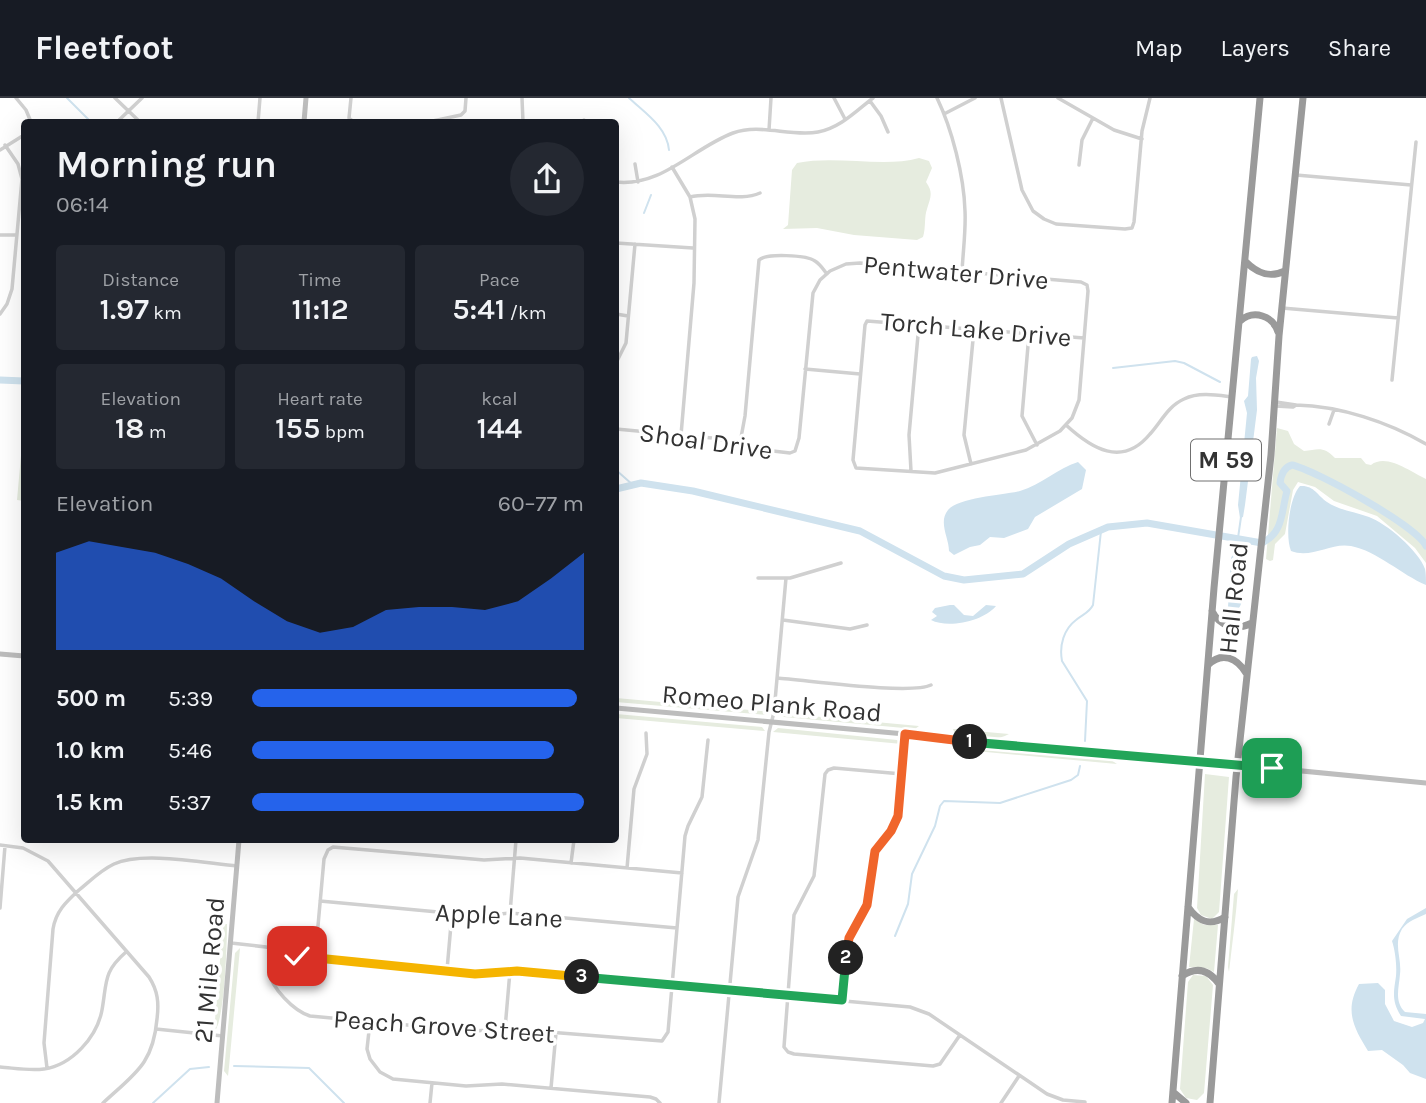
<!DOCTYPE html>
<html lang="en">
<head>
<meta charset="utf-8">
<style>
	body { margin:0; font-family:Karla,sans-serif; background:#242831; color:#f1f3f6; height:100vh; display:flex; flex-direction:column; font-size:26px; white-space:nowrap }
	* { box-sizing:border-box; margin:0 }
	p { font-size:23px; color:#9ea1a6 }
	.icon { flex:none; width:38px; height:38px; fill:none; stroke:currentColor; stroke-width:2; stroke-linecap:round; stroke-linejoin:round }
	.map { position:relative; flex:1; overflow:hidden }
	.panel { position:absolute; left:21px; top:21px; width:598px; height:724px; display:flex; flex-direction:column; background:#171b24; border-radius:7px; box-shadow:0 7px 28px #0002 }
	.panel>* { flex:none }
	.pin { position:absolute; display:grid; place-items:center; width:60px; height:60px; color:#fff; margin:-30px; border-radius:14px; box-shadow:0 4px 10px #0006 }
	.km { position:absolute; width:35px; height:35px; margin:-18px; border-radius:50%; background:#222; color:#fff; font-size:19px; line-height:35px; text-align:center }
	.round { display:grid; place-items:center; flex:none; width:74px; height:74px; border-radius:37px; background:#242831 }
	.overview { display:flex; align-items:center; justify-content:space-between; height:119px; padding:0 35px }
	h1 { font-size:38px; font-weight:600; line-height:52px }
	.stats { display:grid; grid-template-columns:repeat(3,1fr); gap:10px; height:119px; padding:7px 35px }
	.stats div { display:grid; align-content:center; border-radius:7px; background:#242831; text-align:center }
	.stats b { font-size:30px; font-weight:600 }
	.stats small { font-size:19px; font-weight:400 }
	.stats p { font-size:19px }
	.chart { height:196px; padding:14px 35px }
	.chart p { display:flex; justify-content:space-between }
	.chart svg { width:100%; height:126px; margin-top:7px; fill:#2563eb; opacity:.7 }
	ul { padding:0 35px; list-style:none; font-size:23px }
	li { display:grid; grid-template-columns:112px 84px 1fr; align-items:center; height:52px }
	li i { height:18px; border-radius:9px; background:#2563eb }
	header { display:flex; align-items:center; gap:42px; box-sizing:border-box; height:98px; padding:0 35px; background:#171b24; border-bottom:2px solid #363941 }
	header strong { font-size:33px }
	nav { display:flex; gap:38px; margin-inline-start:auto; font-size:24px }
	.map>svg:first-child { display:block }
</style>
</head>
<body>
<header>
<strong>Fleetfoot</strong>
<nav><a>Map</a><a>Layers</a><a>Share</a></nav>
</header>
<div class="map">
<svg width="1426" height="1005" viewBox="0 0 1426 1005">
	<rect width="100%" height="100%" fill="#fff"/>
	<path fill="#e6ecdf" d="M919 60 929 63 932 70 926 84C934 95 930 100 927 111 924 119 926 130 923 139L917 142 854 137 817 130 783 131 788 127 792 72 797 65C836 57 884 70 919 60Z
		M24 324V403L17 402Z
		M1277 330 1288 333 1294 346 1304 353C1317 352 1323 347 1335 360H1361L1366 366 1371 367C1387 355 1410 374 1426 381V465L1415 450 1377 418 1334 403 1315 389 1298 384 1293 392 1285 436 1275 446 1273 462 1270 463 1266 461Z
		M616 600 771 614 767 617 616 604Z
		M778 615 919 628 915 631 784 619Z
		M616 616 762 629 765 633 616 620Z
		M778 630 897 642 902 646 773 634Z
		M953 631 1009 636C995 645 971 638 955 636Z
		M977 651 1111 662 1117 666 975 653Z
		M1205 676 1229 679 1219 814 1212 821 1201 817 1197 810Z
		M1238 791C1236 819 1232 846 1229 874L1228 869 1234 796Z
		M1194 821 1204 827H1218L1214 874 1206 870 1189 869Z
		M223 826H227C227 844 225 924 214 934Z
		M240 850 229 969 228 978 224 973 235 855Z
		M1193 877 1206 878 1213 887 1204 995 1197 1002 1186 1000 1180 991 1188 884Z"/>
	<path fill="#cfe2ee" d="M1257 258 1259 263 1256 280 1257 312 1245 407 1243 419 1240 420 1238 407 1247 315 1244 303 1248 298 1251 261 1252 259Z
		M1078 364 1086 372 1082 391 1035 419 1028 431 1004 440 990 439 980 447 970 449 954 457 949 453C949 440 938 424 948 412 959 399 1004 397 1020 393 1041 387 1058 370 1078 364Z
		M1300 388C1314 387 1317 397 1327 404 1338 412 1356 414 1369 419 1386 425 1419 453 1425 471 1426 475 1426 482 1426 487 1402 477 1377 453 1351 448 1331 444 1312 461 1291 453 1285 438 1289 400 1300 388Z
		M1237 448C1244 459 1242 468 1241 482 1240 494 1247 504 1235 514L1230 513 1228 509 1231 460Z
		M950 507H954L964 517 973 518 986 507 996 508C984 523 948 531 931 522L937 518 932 514 935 510Z
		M1426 810V816C1417 820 1408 823 1402 831 1393 846 1402 861 1400 876 1399 890 1394 903 1405 914L1426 916V981L1410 975 1403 967 1382 952 1368 953C1354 930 1344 913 1359 886L1378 885 1385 892V906L1394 923 1412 929 1423 925 1425 921 1401 918C1391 903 1394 893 1396 878 1397 867 1395 852 1392 843L1407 821Z"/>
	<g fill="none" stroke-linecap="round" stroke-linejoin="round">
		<path stroke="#cfe2ee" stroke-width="2" d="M67 0 91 24
			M629 0C645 15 667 29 669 52
			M644 115 651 97
			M1113 270 1175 263 1184 265 1220 284
			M616 372 633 387
			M1238 440 1241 419
			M1085 643 1087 603 1062 563C1059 547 1064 531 1076 522 1083 516 1089 515 1093 507L1101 433
			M895 838 908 806 912 776 935 728 940 708 944 703 1000 705 1071 682 1078 677 1080 668
			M234 968 309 970 344 1005
			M153 1005 190 971 209 969"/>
		<path stroke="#cfe2ee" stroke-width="7" d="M0 282 24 283
			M616 391 641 385 693 393 860 433 944 478 964 482 1023 476 1069 446 1108 429 1147 425 1262 445C1284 434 1281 414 1287 393L1280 385C1281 377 1284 369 1292 367 1315 372 1417 428 1426 448"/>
		<path stroke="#d0d0d0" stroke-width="3.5" d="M16 0 26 12 31 24
			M115 0 140 24
			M351 0 349 20 354 24
			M522 0 523 24
			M834 0 845 21
			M937 0C952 31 964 78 965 113 966 133 963 153 962 174
			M1001 0 1022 92 1033 113 1044 121 1056 126 1125 131 1132 130 1134 124 1142 33 1150 0
			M1058 0 1114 32 1142 41
			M870 3 881 18 888 34
			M944 16 975 0
			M117 24 142 0
			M258 24 260 0
			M428 24 461 17 465 13 466 0
			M582 24 584 22
			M769 32 771 0
			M0 52 24 37
			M635 66 638 84
			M1079 67 1082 42 1093 20
			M672 69 690 99 695 121 694 185 681 337
			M1296 77 1411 87
			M616 84C662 89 693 50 733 35 760 25 790 39 818 34 840 30 856 13 873 0
			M690 99C713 93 739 104 760 95
			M0 137H17
			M616 145 693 150
			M1282 210 1398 220
			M0 216 7 206 12 191 22 81 18 66 5 47
			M616 216 628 218
			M1029 236 1022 318 1037 347
			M616 265 626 245 635 146
			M805 271 860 276
			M1392 282 1416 44
			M1296 307C1340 308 1388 324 1426 346
			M1275 308 1293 309 1296 307 1276 304
			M1329 326 1334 312
			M1066 327C1091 350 1122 370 1150 336 1161 324 1168 308 1184 301 1199 294 1216 297 1232 299
			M616 331 712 340 773 353 790 355 795 353 799 340 813 195 820 182 830 173 846 166 860 165 1081 184 1087 187 1088 193 1079 302 1072 320 1060 333 1026 352 935 375 856 370 853 362 865 227 867 223 1084 240
			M740 345 745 318 759 162C766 155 806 157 815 163 820 166 823 171 827 176
			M971 366 964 337 974 231
			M911 373 909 337 919 226
			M758 480H790L841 465
			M783 522 850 531 867 527
			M777 580C807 582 910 597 931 587
			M902 676 834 670 828 672 825 676 814 778 794 817 784 949 788 954 794 956 933 968 940 966 960 937
			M0 747 23 750 48 763 149 879C158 893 159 905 157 921 153 967 134 976 103 1005
			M571 765 574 742
			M627 770 634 691 647 656 646 635
			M320 803 481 818 510 815 677 830
			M0 810 5 748
			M510 815 516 742
			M231 845 266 849 315 861 475 875 517 873 910 909 929 916 1047 996 1063 1002 1085 1004
			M272 850C270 857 268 865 269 873 271 890 294 913 310 918L472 933 510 931 662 943 668 934 685 738 688 728 702 699 708 642
			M315 861 324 761 328 752 333 749 484 762 520 760 682 775
			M447 872 452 815
			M842 902 849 840 867 807 871 770 875 753 891 733 898 718 905 636
			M370 924 367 951 370 961 380 974 393 981 466 988 502 986 650 999 656 1001 660 1005
			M156 931 223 938
			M505 931 510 873
			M0 969C14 970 29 973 44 971 72 967 97 939 102 912 107 884 103 874 126 854
			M47 970 44 945 53 831C56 813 66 804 79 792 90 783 101 772 114 766 142 753 204 765 237 768
			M551 990 556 935
			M430 1005 432 985
			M719 1005 738 799 758 742 769 634 774 614 786 480
			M1001 1005 1019 978"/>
		<path stroke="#bdbdbd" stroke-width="5" d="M304 24 306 0
			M0 556 24 558
			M616 610 905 636 1016 649 1199 663 1426 685
			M217 1005 239 742"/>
		<path stroke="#9a9a9a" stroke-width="7" d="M1246 164C1258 176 1270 180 1285 173
			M1240 223C1254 211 1273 218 1278 234
			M1212 513C1220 529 1236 533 1252 525
			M1208 567C1222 553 1237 560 1246 575
			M1188 809C1198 823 1209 829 1225 819
			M1182 878C1197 868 1209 872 1219 886
			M1173 994 1186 1005
			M1172 1005 1214 490 1260 0
			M1210 1005 1236 679 1271 357 1279 238 1303 0"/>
	</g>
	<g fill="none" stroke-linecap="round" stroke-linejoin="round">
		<defs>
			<path id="split-1" d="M970 644 1272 670"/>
			<path id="split-2" d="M846 860 849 840 867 807 875 753 891 733 898 718 905 636 970 644"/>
			<path id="split-3" d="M582 879 842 902 846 860"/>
			<path id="split-4" d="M297 858 475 876 517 873 582 879"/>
		</defs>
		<use href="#split-1" stroke="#fff" stroke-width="14"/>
		<use href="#split-2" stroke="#fff" stroke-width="14"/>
		<use href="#split-3" stroke="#fff" stroke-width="14"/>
		<use href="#split-4" stroke="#fff" stroke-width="14"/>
		<use href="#split-1" stroke="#22a559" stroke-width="9"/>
		<use href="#split-2" stroke="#f0652b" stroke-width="9"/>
		<use href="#split-3" stroke="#22a559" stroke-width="9"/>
		<use href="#split-4" stroke="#f5b400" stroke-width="9"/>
	</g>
	<g text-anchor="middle" stroke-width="7" stroke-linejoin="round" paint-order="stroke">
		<rect fill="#fff" stroke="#707070" stroke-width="2" x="1191" y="341.5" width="70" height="41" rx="5"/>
		<g font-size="24" font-weight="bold" fill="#333">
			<text x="1226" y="370">M 59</text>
		</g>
		<g font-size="26" fill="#333" stroke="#fff">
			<text transform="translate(956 174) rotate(5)" y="9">Pentwater Drive</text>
			<text transform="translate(976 231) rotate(5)" y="9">Torch Lake Drive</text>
			<text transform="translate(706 343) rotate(8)" y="9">Shoal Drive</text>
			<text transform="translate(1233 500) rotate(-84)" y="9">Hall Road</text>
			<text transform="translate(772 605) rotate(5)" y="9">Romeo Plank Road</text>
			<text transform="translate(499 817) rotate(3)" y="9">Apple Lane</text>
			<text transform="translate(209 872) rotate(-85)" y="9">21 Mile Road</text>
			<text transform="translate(444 928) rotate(4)" y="9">Peach Grove Street</text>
		</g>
	</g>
</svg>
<div class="pin" style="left:1272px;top:670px;background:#1e9e55"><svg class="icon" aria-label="arrive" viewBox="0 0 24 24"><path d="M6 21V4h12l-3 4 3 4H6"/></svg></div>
<div class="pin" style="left:297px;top:858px;background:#d93025"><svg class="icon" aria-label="check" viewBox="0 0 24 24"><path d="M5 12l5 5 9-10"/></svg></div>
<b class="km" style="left:970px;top:644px">1</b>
<b class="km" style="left:846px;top:860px">2</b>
<b class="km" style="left:582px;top:879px">3</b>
<section class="panel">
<div class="overview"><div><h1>Morning run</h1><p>06:14</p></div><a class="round"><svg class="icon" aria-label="share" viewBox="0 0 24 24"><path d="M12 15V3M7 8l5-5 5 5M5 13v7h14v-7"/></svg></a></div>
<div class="stats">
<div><p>Distance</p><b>1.97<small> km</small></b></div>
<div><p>Time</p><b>11:12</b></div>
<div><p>Pace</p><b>5:41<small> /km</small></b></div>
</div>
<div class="stats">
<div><p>Elevation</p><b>18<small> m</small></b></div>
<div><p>Heart rate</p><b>155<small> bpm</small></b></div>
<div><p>kcal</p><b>144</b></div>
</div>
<div class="chart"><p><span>Elevation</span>60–77 m</p>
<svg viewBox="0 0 160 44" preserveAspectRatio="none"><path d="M0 44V10L10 6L20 8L30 10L40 14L50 19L60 27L70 34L80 38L90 36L100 30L110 29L120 29L130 30L140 27L150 19L160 10V44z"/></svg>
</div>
<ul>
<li><b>500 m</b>5:39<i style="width:98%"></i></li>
<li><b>1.0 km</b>5:46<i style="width:91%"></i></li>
<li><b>1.5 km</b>5:37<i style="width:100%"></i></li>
</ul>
</section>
</div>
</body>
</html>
